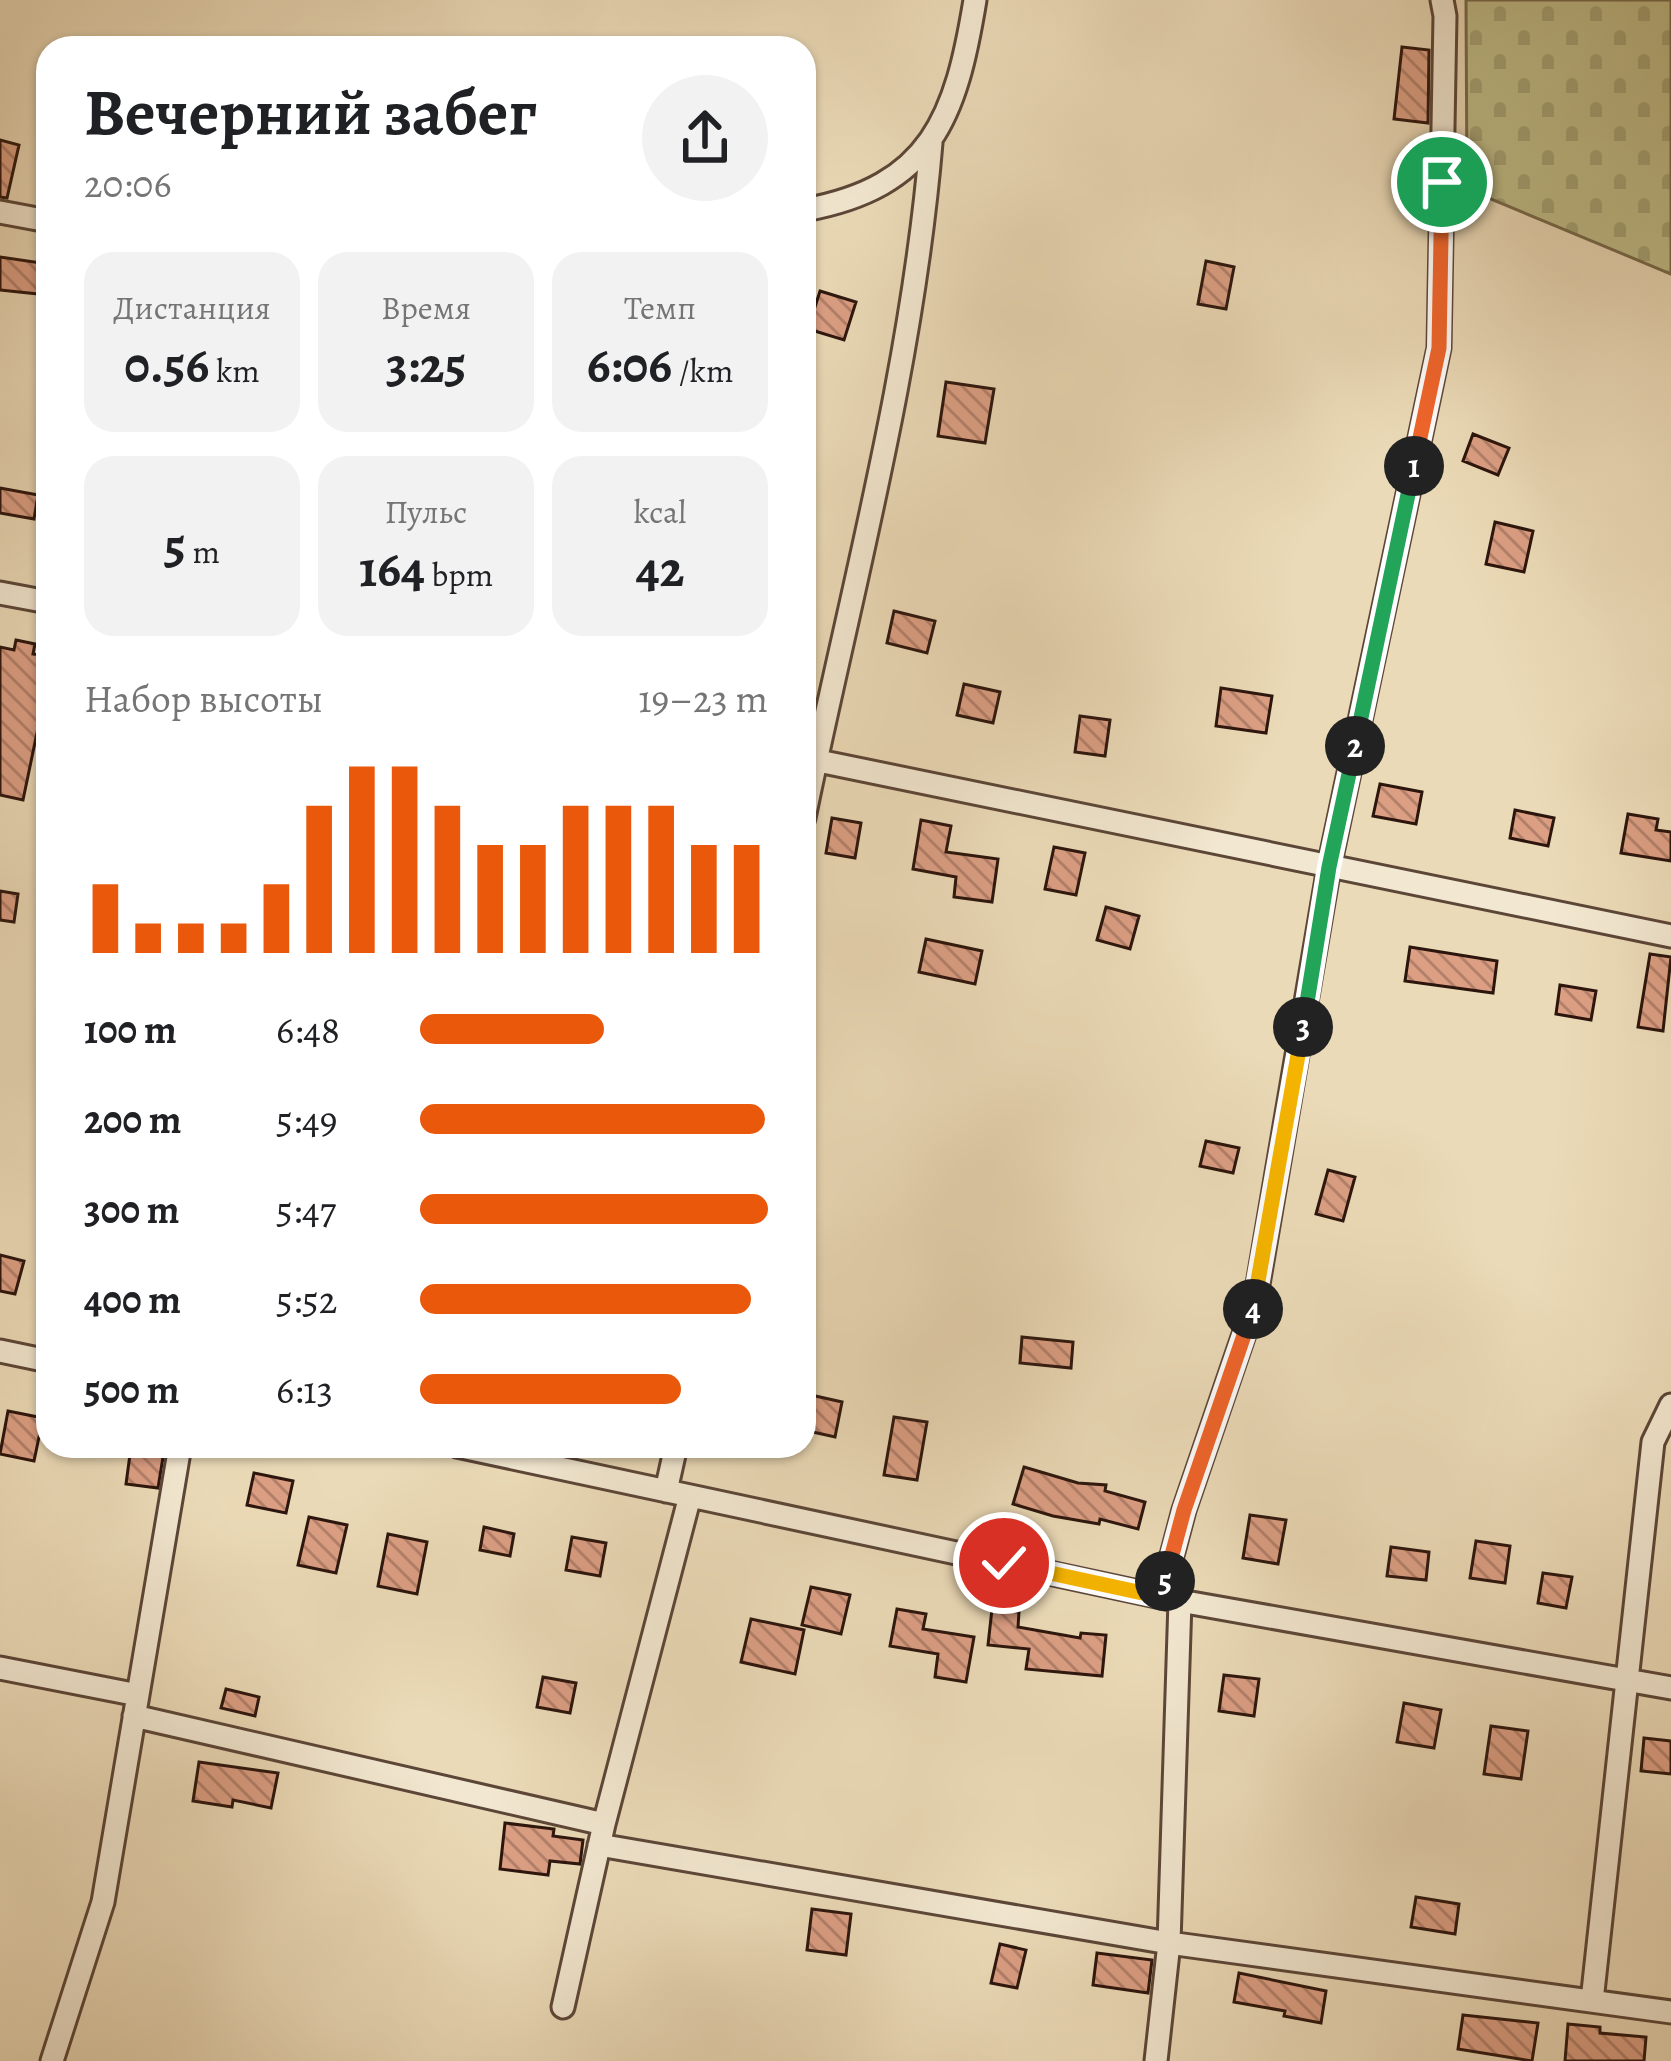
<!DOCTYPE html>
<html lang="ru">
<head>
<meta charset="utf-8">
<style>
	body { margin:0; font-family:Alegreya,serif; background:#f2f2f2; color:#202124; height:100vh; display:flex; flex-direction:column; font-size:45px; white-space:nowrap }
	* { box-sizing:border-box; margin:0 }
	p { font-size:39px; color:#757577 }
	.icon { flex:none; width:66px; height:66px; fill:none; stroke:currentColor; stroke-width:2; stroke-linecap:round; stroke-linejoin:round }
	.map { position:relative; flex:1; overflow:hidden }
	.panel { position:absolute; left:36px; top:36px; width:780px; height:1422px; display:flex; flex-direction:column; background:#fff; border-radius:36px; box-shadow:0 3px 9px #0004 }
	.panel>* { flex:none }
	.pin { position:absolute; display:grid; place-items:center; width:102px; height:102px; color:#fff; margin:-51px; border:6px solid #fff; border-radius:50%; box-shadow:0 3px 12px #0007 }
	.km { position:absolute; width:60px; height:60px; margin:-30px; border-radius:50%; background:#222; color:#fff; font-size:33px; line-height:60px; text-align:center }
	.round { display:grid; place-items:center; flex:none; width:126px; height:126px; border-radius:63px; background:#f2f2f2 }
	.head { display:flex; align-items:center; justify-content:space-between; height:204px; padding:0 48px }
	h1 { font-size:66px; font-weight:600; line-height:90px }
	.metrics { display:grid; grid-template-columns:repeat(3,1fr); gap:18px; height:204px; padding:12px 48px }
	.metrics div { display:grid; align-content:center; border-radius:30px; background:#f2f2f2; text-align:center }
	.metrics b { font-size:51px; font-weight:600 }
	.metrics small { font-size:33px; font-weight:400 }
	.metrics p { font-size:33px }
	.chart { height:336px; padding:24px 48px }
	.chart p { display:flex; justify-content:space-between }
	.chart svg { width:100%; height:216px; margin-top:12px; stroke:#ea580c; stroke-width:6 }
	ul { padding:0 48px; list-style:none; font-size:39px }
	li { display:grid; grid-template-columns:192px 144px 1fr; align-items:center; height:90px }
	li i { height:30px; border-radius:15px; background:#ea580c }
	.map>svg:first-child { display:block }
</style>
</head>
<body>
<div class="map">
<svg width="1671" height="2061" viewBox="0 0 1671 2061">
	<defs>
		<pattern id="cemetery-stones" width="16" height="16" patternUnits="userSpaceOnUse" patternTransform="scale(3)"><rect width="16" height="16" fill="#bfbd89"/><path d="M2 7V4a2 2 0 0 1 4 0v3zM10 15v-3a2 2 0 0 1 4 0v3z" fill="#a4a275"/></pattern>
		<pattern id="building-back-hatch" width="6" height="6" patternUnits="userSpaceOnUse" patternTransform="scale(3)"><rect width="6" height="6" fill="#dc9f84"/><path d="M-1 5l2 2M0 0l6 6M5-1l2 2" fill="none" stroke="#b3806a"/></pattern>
	</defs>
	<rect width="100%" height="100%" fill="#ebdab7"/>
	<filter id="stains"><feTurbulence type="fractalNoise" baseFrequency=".00167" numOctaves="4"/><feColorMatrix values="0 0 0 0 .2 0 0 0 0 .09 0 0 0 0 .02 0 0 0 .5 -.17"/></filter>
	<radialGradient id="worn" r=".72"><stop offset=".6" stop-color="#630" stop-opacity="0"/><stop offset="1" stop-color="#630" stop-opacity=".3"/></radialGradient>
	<path fill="url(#cemetery-stones)" stroke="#76694b" stroke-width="3" d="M1466 0H1671V274L1467 189Z"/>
	<path fill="url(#building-back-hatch)" stroke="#2c150d" stroke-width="3" d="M1402 47 1429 50 1428 123 1394 119Z
		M0 140 19 145 7 198 0 197Z
		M0 257 48 264V295L0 290Z
		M1206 261 1234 267 1226 309 1198 304Z
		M820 291 856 302 844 340 808 329Z
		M946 382 994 389 985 443 938 436Z
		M1473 434 1509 448 1498 475 1463 461Z
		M0 488 38 495 34 519 0 513Z
		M1495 522 1533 531 1524 572 1486 564Z
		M894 611 935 621 927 653 887 643Z
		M16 640 35 644 33 654 48 656V705L43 704 23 800 0 795V647L14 650Z
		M964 684 1000 692 993 723 957 715Z
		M1221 688 1272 696 1266 733 1216 726Z
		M1080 716 1110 720 1105 756 1075 752Z
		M1380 784 1422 792 1416 824 1373 816Z
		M1515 810 1554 818 1548 846 1510 838Z
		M1628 814 1658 819 1656 830 1671 832V861L1621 853Z
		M832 818 861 823 855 858 826 853Z
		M921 820 951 826 946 852 998 859 992 902 954 897 956 877 913 869Z
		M1054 847 1085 853 1076 895 1045 889Z
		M0 891 18 894 14 922 0 920Z
		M1106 907 1139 916 1130 949 1097 940Z
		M926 939 982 951 975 984 919 972Z
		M1410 947 1497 961 1493 993 1405 981Z
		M1650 954 1671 957 1663 1031 1638 1027Z
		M1560 985 1596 991 1591 1020 1556 1014Z
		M1206 1141 1239 1148 1233 1173 1200 1166Z
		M1328 1170 1355 1177 1343 1221 1316 1214Z
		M0 1255 24 1261 15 1294 0 1291Z
		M1022 1337 1073 1342 1071 1368 1020 1363Z
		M811 1395 842 1402 835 1437 804 1430Z
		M8 1411 43 1418 34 1461 0 1454Z
		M894 1417 927 1422 917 1480 884 1475Z
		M131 1447 164 1451 158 1488 126 1484Z
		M1024 1467 1078 1483 1106 1485 1105 1491 1145 1502 1138 1529 1100 1519 1099 1524 1053 1516 1013 1504Z
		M254 1473 293 1481 286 1513 247 1505Z
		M1250 1515 1286 1520 1278 1564 1243 1558Z
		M309 1517 347 1525 336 1573 298 1565Z
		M484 1527 514 1534 510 1556 480 1550Z
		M388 1534 427 1542 417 1594 378 1586Z
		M572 1537 606 1543 600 1576 566 1570Z
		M1476 1541 1510 1546 1505 1583 1470 1578Z
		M1391 1547 1429 1552 1426 1580 1387 1576Z
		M1543 1573 1572 1577 1566 1608 1538 1603Z
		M811 1587 850 1595 841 1634 802 1625Z
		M897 1609 926 1614 923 1629 974 1637 966 1682 935 1677 938 1654 890 1646Z
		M992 1609 1019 1612 1018 1627 1080 1638 1081 1633 1106 1635 1102 1676 1026 1669 1029 1649 988 1645Z
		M751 1619 804 1630 795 1674 741 1662Z
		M1224 1675 1259 1679 1254 1716 1219 1711Z
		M543 1677 576 1683 570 1713 537 1707Z
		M226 1689 259 1697 255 1716 221 1708Z
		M1404 1703 1441 1710 1434 1748 1397 1742Z
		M1491 1726 1528 1731 1521 1779 1484 1774Z
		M1644 1738 1671 1741V1774L1641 1771Z
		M199 1762 278 1773 271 1808 233 1800 232 1807 193 1801Z
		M505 1823 554 1829 553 1836 583 1840 580 1864 550 1861 548 1875 500 1869Z
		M1416 1897 1459 1904 1455 1934 1411 1927Z
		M812 1909 851 1914 846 1955 807 1950Z
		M1000 1944 1026 1950 1017 1988 991 1983Z
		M1097 1953 1152 1960 1148 1993 1093 1985Z
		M1239 1973 1326 1991 1321 2023 1284 2016 1285 2011 1234 2002Z
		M1463 2015 1538 2023 1532 2061 1458 2049Z
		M1568 2024 1600 2027V2033L1646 2037 1644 2061H1565Z"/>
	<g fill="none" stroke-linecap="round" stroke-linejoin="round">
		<defs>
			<path id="minor" d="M804 210C932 187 956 116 975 0
				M0 212 48 221
				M0 593 48 602
				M804 758 1671 936
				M804 818C850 594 912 372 931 143
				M0 1351 48 1361
				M457 1446 1180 1601 1671 1688
				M666 1491 676 1446
				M1161 1597 1184 1510 1255 1302 1329 867 1439 348 1445 16 1442 0
				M0 1668 138 1695
				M134 1716 604 1824
				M599 1845 1169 1943 1671 2012
				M1592 2001 1653 1442 1671 1405
				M563 2007 604 1824 690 1496
				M52 2061 103 1902 180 1446
				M1156 2061 1169 1943 1180 1601"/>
		</defs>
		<use href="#minor" stroke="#5c4638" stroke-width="27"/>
		<use href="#minor" stroke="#f2e7d0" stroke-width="21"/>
	</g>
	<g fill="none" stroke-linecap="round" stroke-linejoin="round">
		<defs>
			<path id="split-1" d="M1414 466 1439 348 1442 182"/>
			<path id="split-2" d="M1355 746 1414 466"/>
			<path id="split-3" d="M1303 1027 1329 867 1355 746"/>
			<path id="split-4" d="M1253 1309 1303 1027"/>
			<path id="split-5" d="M1165 1581 1184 1510 1253 1309"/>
			<path id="split-6" d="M1004 1563 1161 1597 1165 1581"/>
		</defs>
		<use href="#split-1" stroke="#fff" stroke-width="24"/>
		<use href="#split-2" stroke="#fff" stroke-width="24"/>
		<use href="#split-3" stroke="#fff" stroke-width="24"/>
		<use href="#split-4" stroke="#fff" stroke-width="24"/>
		<use href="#split-5" stroke="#fff" stroke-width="24"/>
		<use href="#split-6" stroke="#fff" stroke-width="24"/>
		<use href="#split-1" stroke="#f0652b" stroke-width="15"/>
		<use href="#split-2" stroke="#22a559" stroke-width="15"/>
		<use href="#split-3" stroke="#22a559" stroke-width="15"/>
		<use href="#split-4" stroke="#f5b400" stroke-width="15"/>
		<use href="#split-5" stroke="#f0652b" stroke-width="15"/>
		<use href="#split-6" stroke="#f5b400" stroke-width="15"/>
	</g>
	<rect width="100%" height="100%" filter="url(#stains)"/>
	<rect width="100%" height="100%" fill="url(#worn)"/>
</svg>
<div class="pin" style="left:1442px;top:182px;background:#1e9e55"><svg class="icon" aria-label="arrive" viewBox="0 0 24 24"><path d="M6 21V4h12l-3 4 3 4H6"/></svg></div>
<div class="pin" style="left:1004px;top:1563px;background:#d93025"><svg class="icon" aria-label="check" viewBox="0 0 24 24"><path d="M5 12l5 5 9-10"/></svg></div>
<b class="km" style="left:1414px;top:466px">1</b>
<b class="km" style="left:1355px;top:746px">2</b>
<b class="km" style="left:1303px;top:1027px">3</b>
<b class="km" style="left:1253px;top:1309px">4</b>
<b class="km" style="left:1165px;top:1581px">5</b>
<section class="panel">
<div class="head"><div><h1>Вечерний забег</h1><p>20:06</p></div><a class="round"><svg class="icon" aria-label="share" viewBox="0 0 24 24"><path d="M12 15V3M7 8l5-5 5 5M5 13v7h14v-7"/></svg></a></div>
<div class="metrics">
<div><p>Дистанция</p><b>0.56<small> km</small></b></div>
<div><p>Время</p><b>3:25</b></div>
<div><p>Темп</p><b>6:06<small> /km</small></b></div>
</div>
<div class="metrics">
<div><b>5<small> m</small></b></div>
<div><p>Пульс</p><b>164<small> bpm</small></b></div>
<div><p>kcal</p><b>42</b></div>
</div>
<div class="chart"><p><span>Набор высоты</span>19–23 m</p>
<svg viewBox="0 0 160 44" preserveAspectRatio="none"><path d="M5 44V30M15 44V38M25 44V38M35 44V38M45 44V30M55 44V14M65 44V6M75 44V6M85 44V14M95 44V22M105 44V22M115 44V14M125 44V14M135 44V14M145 44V22M155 44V22"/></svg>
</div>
<ul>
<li><b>100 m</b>6:48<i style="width:53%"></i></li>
<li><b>200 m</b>5:49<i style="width:99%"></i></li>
<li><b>300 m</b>5:47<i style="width:100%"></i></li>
<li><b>400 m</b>5:52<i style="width:95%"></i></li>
<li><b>500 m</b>6:13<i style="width:75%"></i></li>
</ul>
</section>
</div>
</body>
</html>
